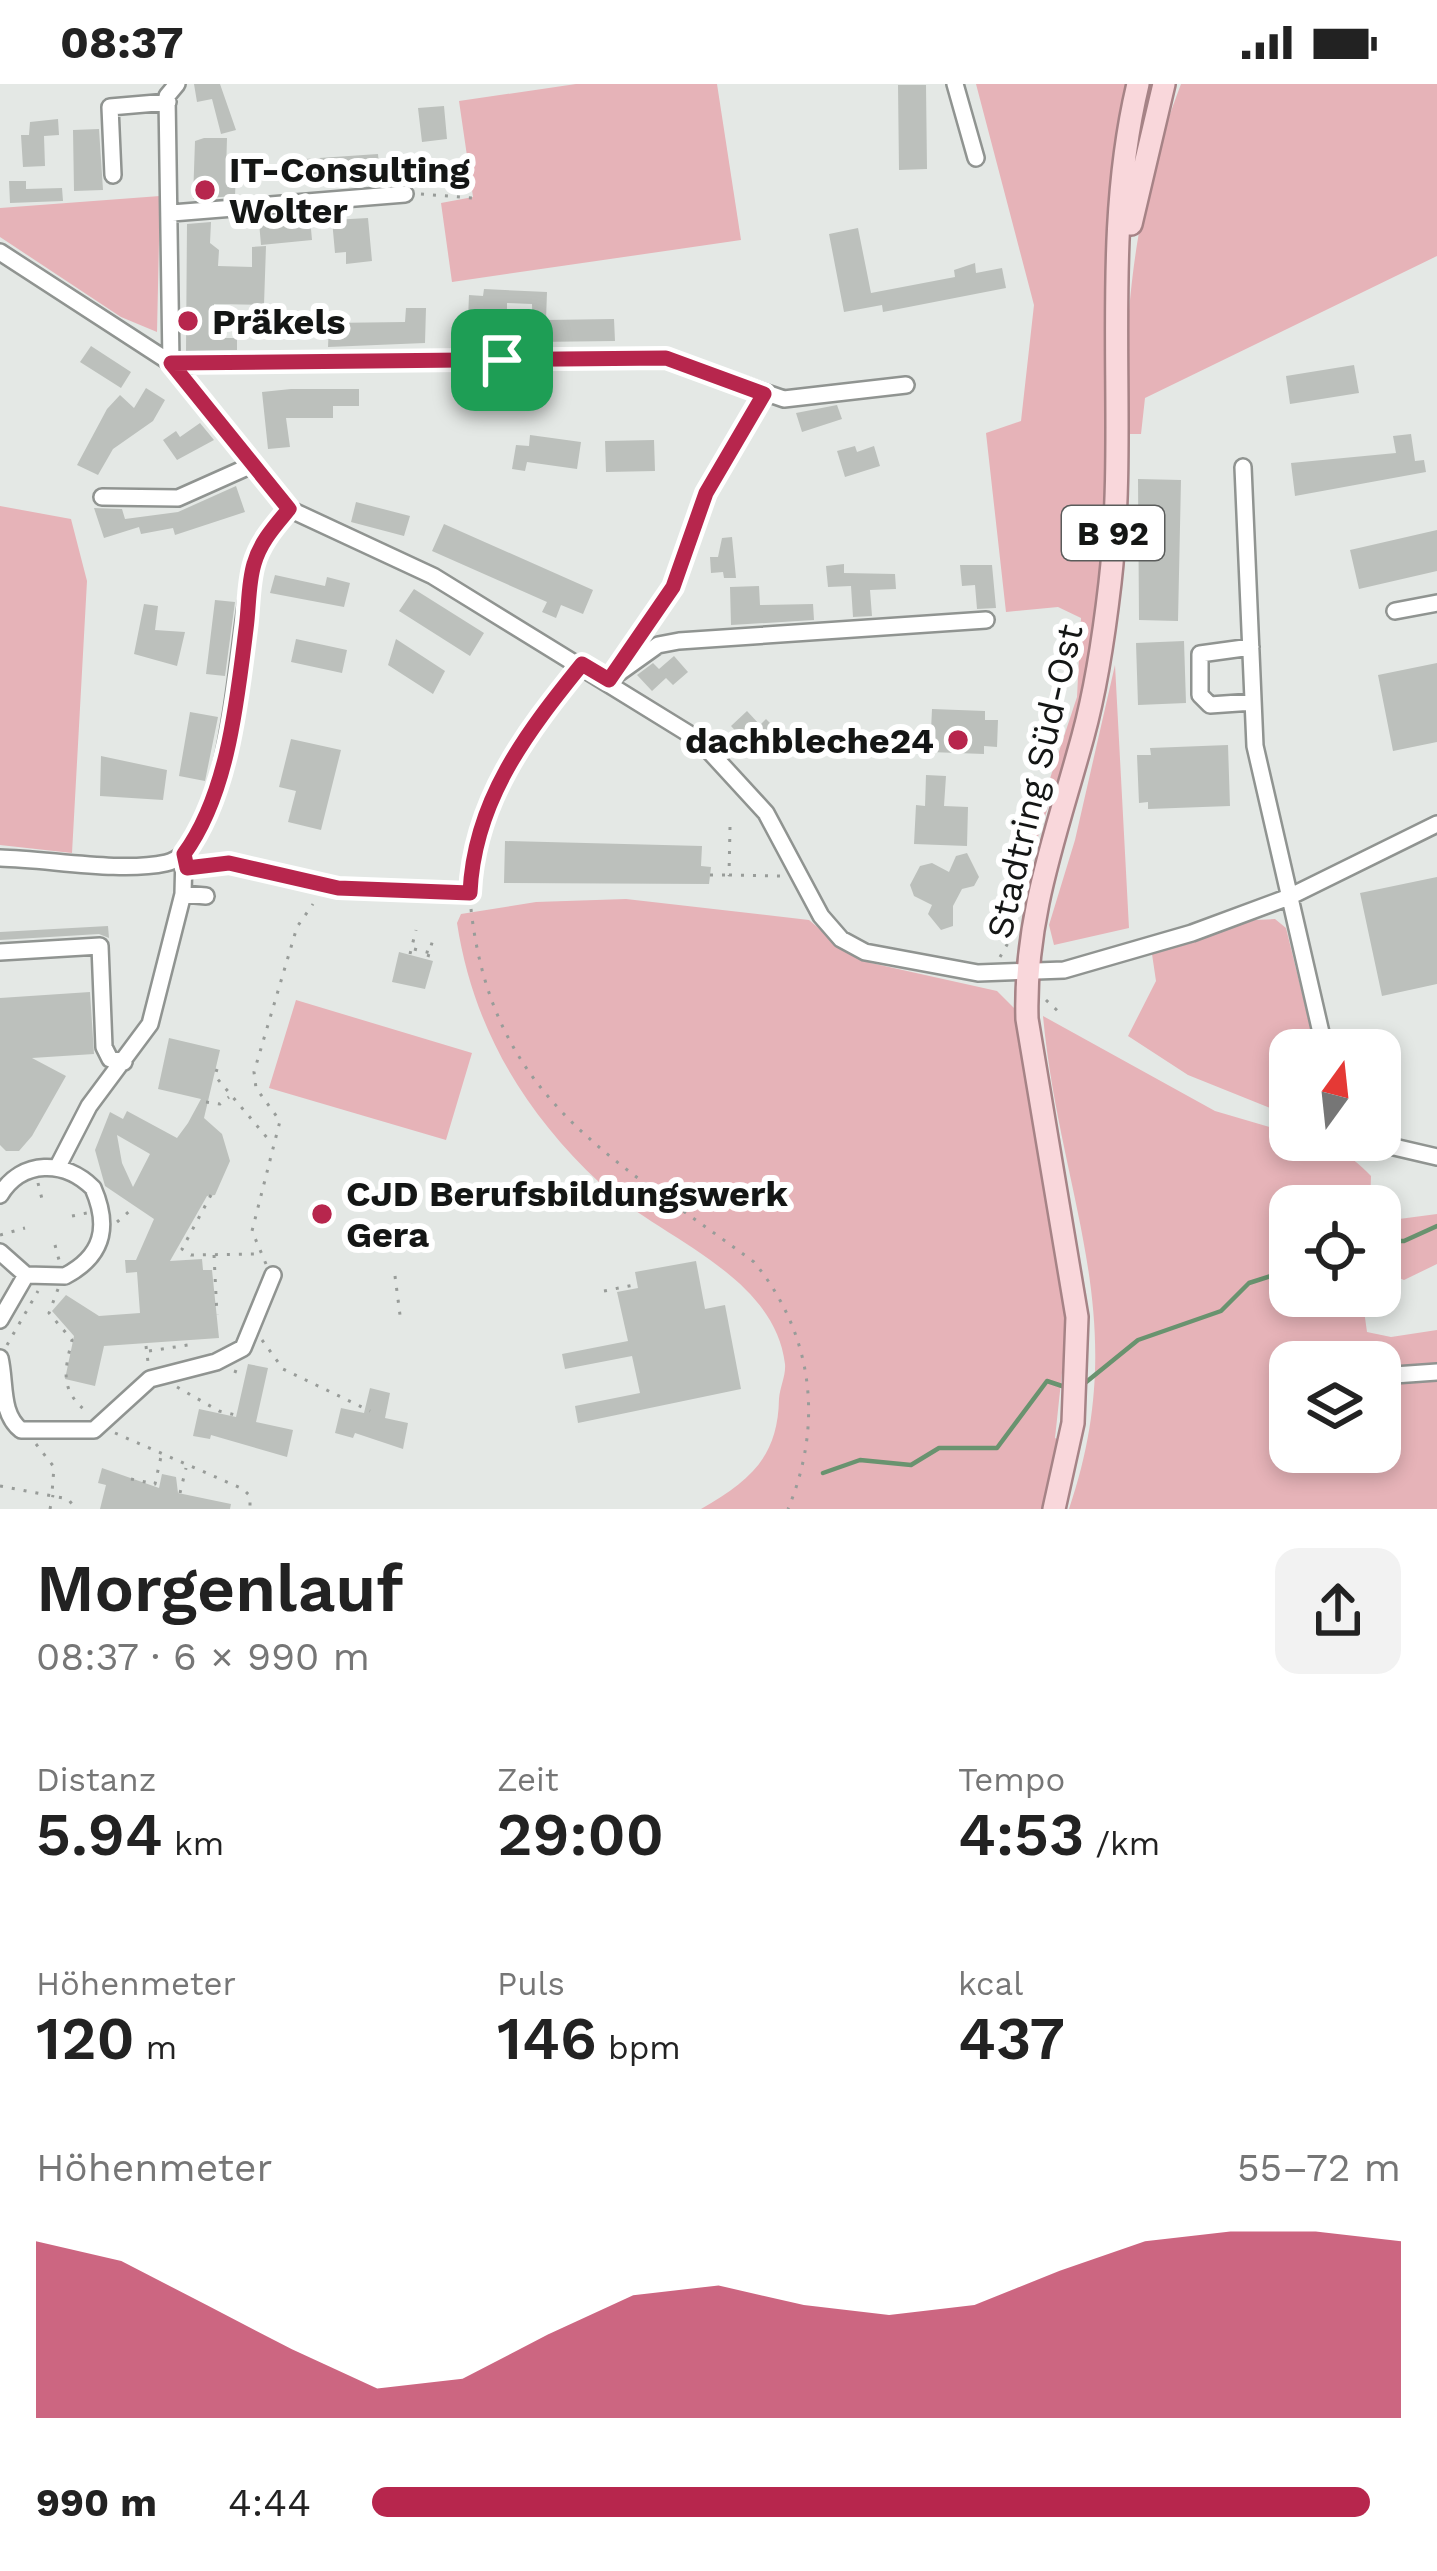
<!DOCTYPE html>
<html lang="de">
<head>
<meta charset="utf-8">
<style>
	body { margin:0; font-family:"Work Sans",sans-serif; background:#f2f2f2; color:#222; height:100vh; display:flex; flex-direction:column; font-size:45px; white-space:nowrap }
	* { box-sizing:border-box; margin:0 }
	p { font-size:39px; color:#767676 }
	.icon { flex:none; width:66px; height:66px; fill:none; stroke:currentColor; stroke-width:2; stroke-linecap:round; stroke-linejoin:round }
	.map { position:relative; height:1425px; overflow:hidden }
	.drawer { display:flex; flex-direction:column; background:#fff; flex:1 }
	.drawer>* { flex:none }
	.needle { width:78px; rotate:15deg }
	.fabs { position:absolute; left:1269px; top:945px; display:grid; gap:24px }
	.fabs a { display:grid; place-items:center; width:132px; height:132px; border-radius:24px; background:#fff; box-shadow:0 6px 18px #0003; font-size:60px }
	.pin { position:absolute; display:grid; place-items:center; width:102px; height:102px; color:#fff; margin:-51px; border-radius:24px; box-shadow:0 6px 18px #0006 }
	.round { display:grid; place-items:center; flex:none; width:126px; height:126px; border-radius:24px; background:#f2f2f2 }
	.overview { display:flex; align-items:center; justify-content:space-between; height:204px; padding:0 36px }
	h1 { font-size:66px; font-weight:600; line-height:90px }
	.figures { display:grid; grid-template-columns:repeat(3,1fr); gap:18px; height:204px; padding:12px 36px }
	.figures div { display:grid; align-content:center }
	.figures b { font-size:60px; font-weight:600 }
	.figures small { font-size:33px; font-weight:400 }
	.figures p { font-size:33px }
	.chart { height:336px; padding:24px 36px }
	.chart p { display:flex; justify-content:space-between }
	.chart svg { width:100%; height:216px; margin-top:12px; fill:#b7264d; opacity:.7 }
	ul { padding:0 36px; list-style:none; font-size:39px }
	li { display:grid; grid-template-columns:192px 144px 1fr; align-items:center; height:90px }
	li i { height:30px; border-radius:15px; background:#b7264d }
	.status { display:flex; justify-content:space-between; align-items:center; height:84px; padding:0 60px; background:#fff; direction:ltr }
	.status svg { height:33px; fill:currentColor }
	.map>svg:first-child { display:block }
</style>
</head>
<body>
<div class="status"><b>08:37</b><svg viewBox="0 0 49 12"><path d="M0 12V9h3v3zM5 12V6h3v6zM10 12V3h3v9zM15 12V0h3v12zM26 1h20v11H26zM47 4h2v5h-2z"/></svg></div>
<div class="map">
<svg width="1437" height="1425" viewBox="0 0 1437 1425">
	<rect width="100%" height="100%" fill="#e4e8e5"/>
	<path fill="#e6b3b8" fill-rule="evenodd" d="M576 0H717L741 156 452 198 441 119 473 113 459 17Z
		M976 0H1129L1108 452 1087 610 1032 770 1021 782 1077 613 1081 534 1058 523 1006 528 986 349 1021 337 1034 221Z
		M1181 0H1437V172L1145 314 1141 350H1124C1126 216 1133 126 1181 0Z
		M160 112 157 248 121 233 0 153V124Z
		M0 422 71 435 87 497 72 769 0 761Z
		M1115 581 1129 844 1054 861 1049 841 1075 756Z
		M626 815 809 836 846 867 871 879 997 907 1015 925 1067 1242 1055 1354 1061 1357 1044 1425H701C749 1397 778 1374 779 1315 780 1302 786 1292 785 1280 774 1189 657 1153 600 1099 523 1027 473 943 457 839L461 830 536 818Z
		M1275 835 1286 844 1316 966H1290V1032L1188 991 1128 952 1156 897 1152 870 1255 836Z
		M296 916 472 969 446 1056 269 1004Z
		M1043 932 1215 1027 1290 1049V1056C1326 1056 1346 1066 1371 1092L1370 1122H1290V1212H1362L1367 1248 1391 1253 1437 1246V1425H1069C1134 1235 1060 1115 1043 932ZM1290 1278H1380V1368H1290Z
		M1437 1130V1180L1404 1196 1380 1186V1133L1384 1137Z"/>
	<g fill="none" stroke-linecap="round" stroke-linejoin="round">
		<path stroke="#69936f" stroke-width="4.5" d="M1380 1157H1404L1437 1142
			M1085 1299 1138 1256 1221 1227 1249 1199 1290 1186
			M823 1389 860 1376 911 1381 939 1364H997L1047 1297 1068 1304"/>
	</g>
	<path fill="#bcc0bc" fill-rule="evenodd" d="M194 0H220L236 46 221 50 212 15 197 18Z
		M898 1H926L927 85 899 86Z
		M444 22 447 55 422 58 418 24Z
		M58 35 59 51 44 52 45 82 23 83 21 51H29L30 38Z
		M99 45 103 106 74 107 73 46Z
		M204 54H227L226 88H236L235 112 193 115 195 57Z
		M378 70 380 92 291 98 290 76Z
		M9 97H26V105L62 104 63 117 10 119Z
		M310 134 312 156 261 161 259 138Z
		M368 134 372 177 346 180V168L335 169 332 136Z
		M211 138 210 159 219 166 218 182 252 183V163L266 162 264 221 214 220 213 254H237V266L186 267 187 140Z
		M858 144 871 209 955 193 954 186 975 179 976 189 1002 184 1006 204 883 228 882 221 844 228 829 150Z
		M484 205 547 208 546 236 614 235 615 257 533 258 532 220 507 219V257L455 258V235H468L469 211 483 212Z
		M406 224H426L425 259 328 263 329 239 405 238Z
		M91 262 131 288 121 304 80 278Z
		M1354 281 1359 309 1290 320 1286 292Z
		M146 304 165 316 153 337 113 365 98 391 77 381 107 325 120 311 134 324Z
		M291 305H359V322H333V334H286L290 363 268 365 262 308Z
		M837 321 842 335 802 348 796 329Z
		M200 339 214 356 177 376 163 356 176 347 180 353Z
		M1411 350 1415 377 1424 376 1426 388 1295 412 1291 379 1396 369 1393 352Z
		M530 351 581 358 577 385 527 378 525 387 512 385 516 361 529 362Z
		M654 356 655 387 606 388 605 357Z
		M855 362 857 368 874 362 880 382 845 393 837 367Z
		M1138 395 1181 396 1178 537 1139 536Z
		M236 402 245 428 175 451 173 444 141 450 139 443 104 454 94 424 122 425 125 435 178 428Z
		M356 418 410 432 404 452 351 438Z
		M444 440 593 506 583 530 561 521 556 534 542 528 547 518 432 467Z
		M1437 446V487L1359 505 1350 466Z
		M732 453 736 494H724L723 488 711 489 710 473H718L722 454Z
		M844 480V489L895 490 896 505 870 506 872 532 853 533 851 502 828 503 826 482Z
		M960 481H992L996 524 977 525 975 501 962 502Z
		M275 491 325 502 327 493 350 499 344 523 270 509Z
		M759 502 760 521 813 520 814 536 731 541 730 503Z
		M414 505 484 549 470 572 399 527Z
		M215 516 235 518 225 592 206 590Z
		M144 520 158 522 155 546 185 548 177 582 134 570Z
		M296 555 347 566 342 589 291 578Z
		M396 555 445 587 433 610 388 581Z
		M1184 557 1186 619 1138 621 1136 559Z
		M674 572 688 588 673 601 666 594 652 607 637 591 653 579 659 585Z
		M1437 579V658L1393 667 1378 591Z
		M932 625 985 627V636H998L997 663 984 662V670L930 668Z
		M747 627 760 641 766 635 777 646 754 667 731 642Z
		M190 628 218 633 205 697 179 692Z
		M291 655 341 666 321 746 288 738 296 707 279 703Z
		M1228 661 1230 722 1148 725V718L1139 719 1137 671H1151L1150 664Z
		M101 672 167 686 163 716 100 712Z
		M926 691 946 692 944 722 968 723 967 762 914 760 916 721 925 722Z
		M505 757 702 762 701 782 711 783 709 800 504 799Z
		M967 769 979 793 974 802 962 805 953 822V842L941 846 928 830 932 821 914 812 910 801 920 782 932 779 949 788 956 772Z
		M1437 793V900L1382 912 1360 809Z
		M108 842 109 854 99 850 0 856V848Z
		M399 868 433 877 425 905 392 898Z
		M90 908 94 970 32 974 66 992 32 1052 19 1067H6L0 1061V914Z
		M169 954 220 966 204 1034 222 1050 230 1077 215 1111 207 1112 170 1177 202 1175 203 1186H212L219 1254 104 1262 95 1302 65 1295 74 1252 52 1227 66 1211 99 1232 140 1229 137 1188 126 1189 125 1176H136L154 1135 105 1102 95 1066 110 1028 123 1035 127 1027 177 1054 188 1039 201 1015 158 1005ZM117 1051 150 1070 133 1103 122 1079Z
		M696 1177 705 1225 725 1221 741 1305 578 1339 575 1322 640 1309 632 1272 565 1285 562 1270 628 1257 617 1208 638 1204 635 1188Z
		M248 1280 268 1284 256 1338 293 1346 287 1373 211 1351 210 1355 193 1352 199 1325 236 1333Z
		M370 1304 390 1309 385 1334 408 1339 403 1365 355 1349 353 1354 335 1349 341 1324 364 1329Z
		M102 1384 159 1404 162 1390 176 1393 178 1409 231 1420 230 1425H100L106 1401 98 1399Z"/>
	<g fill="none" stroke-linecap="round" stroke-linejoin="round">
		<defs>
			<path id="minor" d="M955 0 976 74
				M113 91 110 23 168 18
				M172 129 405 110
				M0 168 171 279 289 425 433 492 699 656 766 729 821 832 841 855 865 868 978 889 1064 886 1192 849 1289 813 1437 740
				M171 279 666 274 784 315 906 301
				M171 279 167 12 177 0
				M1243 383 1255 662 1325 966
				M102 413 178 414 252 381
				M1395 527 1437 519
				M1251 563 1200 570V611L1210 621 1253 618
				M618 584 673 503 706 409 764 310
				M609 596 658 561 679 557 986 536
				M0 774C49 775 120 789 166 779 234 764 237 534 254 479 260 457 275 442 289 425
				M470 809C475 717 526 649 582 581
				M183 810 206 812
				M0 868 100 862 104 963 110 975 124 978
				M1364 1056 1437 1073
				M57 1084 89 1022 150 940 183 810 184 770
				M0 1111C22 1075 65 1076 93 1104 110 1143 103 1172 65 1192L26 1191 0 1168
				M0 1236 26 1191
				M0 1274C6 1300 0 1329 21 1346H94L150 1295 216 1278 243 1264 273 1191
				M1380 1292 1437 1288"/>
			<path id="major" d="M1131 140 1164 0
				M1054 1425 1073 1339 1077 1233 1027 935C1024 833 1057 748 1083 652 1097 601 1104 551 1110 499 1129 334 1099 162 1138 0"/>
		</defs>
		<use href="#minor" stroke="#909491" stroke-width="20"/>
		<use href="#major" stroke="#a68386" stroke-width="26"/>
		<path stroke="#989c99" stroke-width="3" stroke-dasharray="3 9" stroke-linecap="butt" d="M421 110 473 114
			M730 743 729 791 781 792
			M201 780 248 782 338 804 458 808
			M710 791H727
			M471 825C492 1016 614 1074 754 1178 813 1250 824 1339 788 1425
			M414 865 435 870
			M410 870 416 846
			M428 873 433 855
			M1000 873 1012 852
			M1046 916 1062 931
			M217 985 215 992 269 1056
			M206 1018 220 1020 229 1013
			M38 1099 42 1115
			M211 1111 182 1165 191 1171 259 1170
			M72 1132 87 1129
			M117 1138 133 1124
			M0 1151 25 1144
			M55 1161 59 1176
			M214 1171 217 1231
			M266 1180 252 1147 280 1037 256 1004 254 988 297 843 313 820
			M395 1192 400 1231
			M58 1205 49 1229 72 1256C64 1289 60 1306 88 1329
			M604 1207 634 1201
			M262 1256 283 1285 370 1327
			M7 1261 38 1207
			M146 1262 148 1278
			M149 1267 188 1261
			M234 1287 245 1291
			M177 1303 219 1327 240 1332
			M115 1349 243 1405 250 1412V1425
			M36 1360 54 1383 52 1409
			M131 1395 155 1400 162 1368
			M0 1402 68 1415 76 1425
			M180 1409 186 1384
			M50 1425 53 1411"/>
		<use href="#minor" stroke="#fff" stroke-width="15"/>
		<use href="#major" stroke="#f9d7db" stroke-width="21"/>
	</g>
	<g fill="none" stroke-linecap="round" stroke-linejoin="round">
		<defs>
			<path id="route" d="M666 274 764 310 706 409 673 503 609 596 582 580C526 649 474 717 470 809L338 804 229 779 187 784 184 770C228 710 237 617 246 545 249 524 248 500 254 480 260 458 275 442 289 425L171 279Z"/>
		</defs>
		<use href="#route" stroke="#fff" stroke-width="24"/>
		<use href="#route" stroke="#b7264d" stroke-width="15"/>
	</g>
	<g fill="#b7264d" stroke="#fff" stroke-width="4.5">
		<circle cx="205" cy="106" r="12"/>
		<circle cx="188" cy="237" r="12"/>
		<circle cx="958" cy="656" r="12"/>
		<circle cx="322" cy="1130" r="12"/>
	</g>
	<g text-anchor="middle" stroke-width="12" stroke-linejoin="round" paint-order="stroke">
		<rect fill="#fff" stroke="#5a5c5b" stroke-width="3" x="1062" y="422" width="102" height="54" rx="9"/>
		<g font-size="33" font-weight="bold" fill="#141615">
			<text x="1113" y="461">B 92</text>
		</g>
		<g font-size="36" font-weight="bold" fill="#141615" stroke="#fff" text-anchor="start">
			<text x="229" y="98">IT-Consulting<tspan x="229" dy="41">Wolter</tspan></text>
			<text x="212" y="250">Präkels</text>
			<text x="934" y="669" text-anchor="end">dachbleche24</text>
			<text x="346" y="1122">CJD Berufsbildungswerk<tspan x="346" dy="41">Gera</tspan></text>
		</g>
		<g font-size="36" fill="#141615" stroke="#fff">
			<text transform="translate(1034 697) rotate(-77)" y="13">Stadtring Süd-Ost</text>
		</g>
	</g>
</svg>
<div class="fabs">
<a><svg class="needle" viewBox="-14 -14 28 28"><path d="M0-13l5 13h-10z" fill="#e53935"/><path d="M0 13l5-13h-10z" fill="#767676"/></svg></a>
<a><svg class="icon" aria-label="locate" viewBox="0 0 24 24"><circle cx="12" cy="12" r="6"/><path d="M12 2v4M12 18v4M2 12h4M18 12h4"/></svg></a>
<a><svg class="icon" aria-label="layers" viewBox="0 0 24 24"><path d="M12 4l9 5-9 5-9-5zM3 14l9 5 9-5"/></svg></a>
</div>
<div class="pin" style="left:502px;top:276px;background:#1e9e55"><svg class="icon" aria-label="arrive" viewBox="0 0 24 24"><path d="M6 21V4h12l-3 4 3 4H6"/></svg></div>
</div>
<section class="drawer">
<div class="overview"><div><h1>Morgenlauf</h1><p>08:37 · 6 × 990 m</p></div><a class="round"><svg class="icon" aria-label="share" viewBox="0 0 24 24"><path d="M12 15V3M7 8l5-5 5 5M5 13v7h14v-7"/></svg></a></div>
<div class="figures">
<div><p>Distanz</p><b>5.94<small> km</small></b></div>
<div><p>Zeit</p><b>29:00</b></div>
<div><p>Tempo</p><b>4:53<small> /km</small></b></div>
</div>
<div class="figures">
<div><p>Höhenmeter</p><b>120<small> m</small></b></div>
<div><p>Puls</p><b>146<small> bpm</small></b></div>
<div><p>kcal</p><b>437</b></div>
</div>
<div class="chart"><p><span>Höhenmeter</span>55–72 m</p>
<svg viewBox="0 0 160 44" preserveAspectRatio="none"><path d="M0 44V8L10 12L20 21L30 30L40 38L50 36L60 27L70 19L80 17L90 21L100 23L110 21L120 14L130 8L140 6L150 6L160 8V44z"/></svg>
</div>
<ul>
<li><b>990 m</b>4:44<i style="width:97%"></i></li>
</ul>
</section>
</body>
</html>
